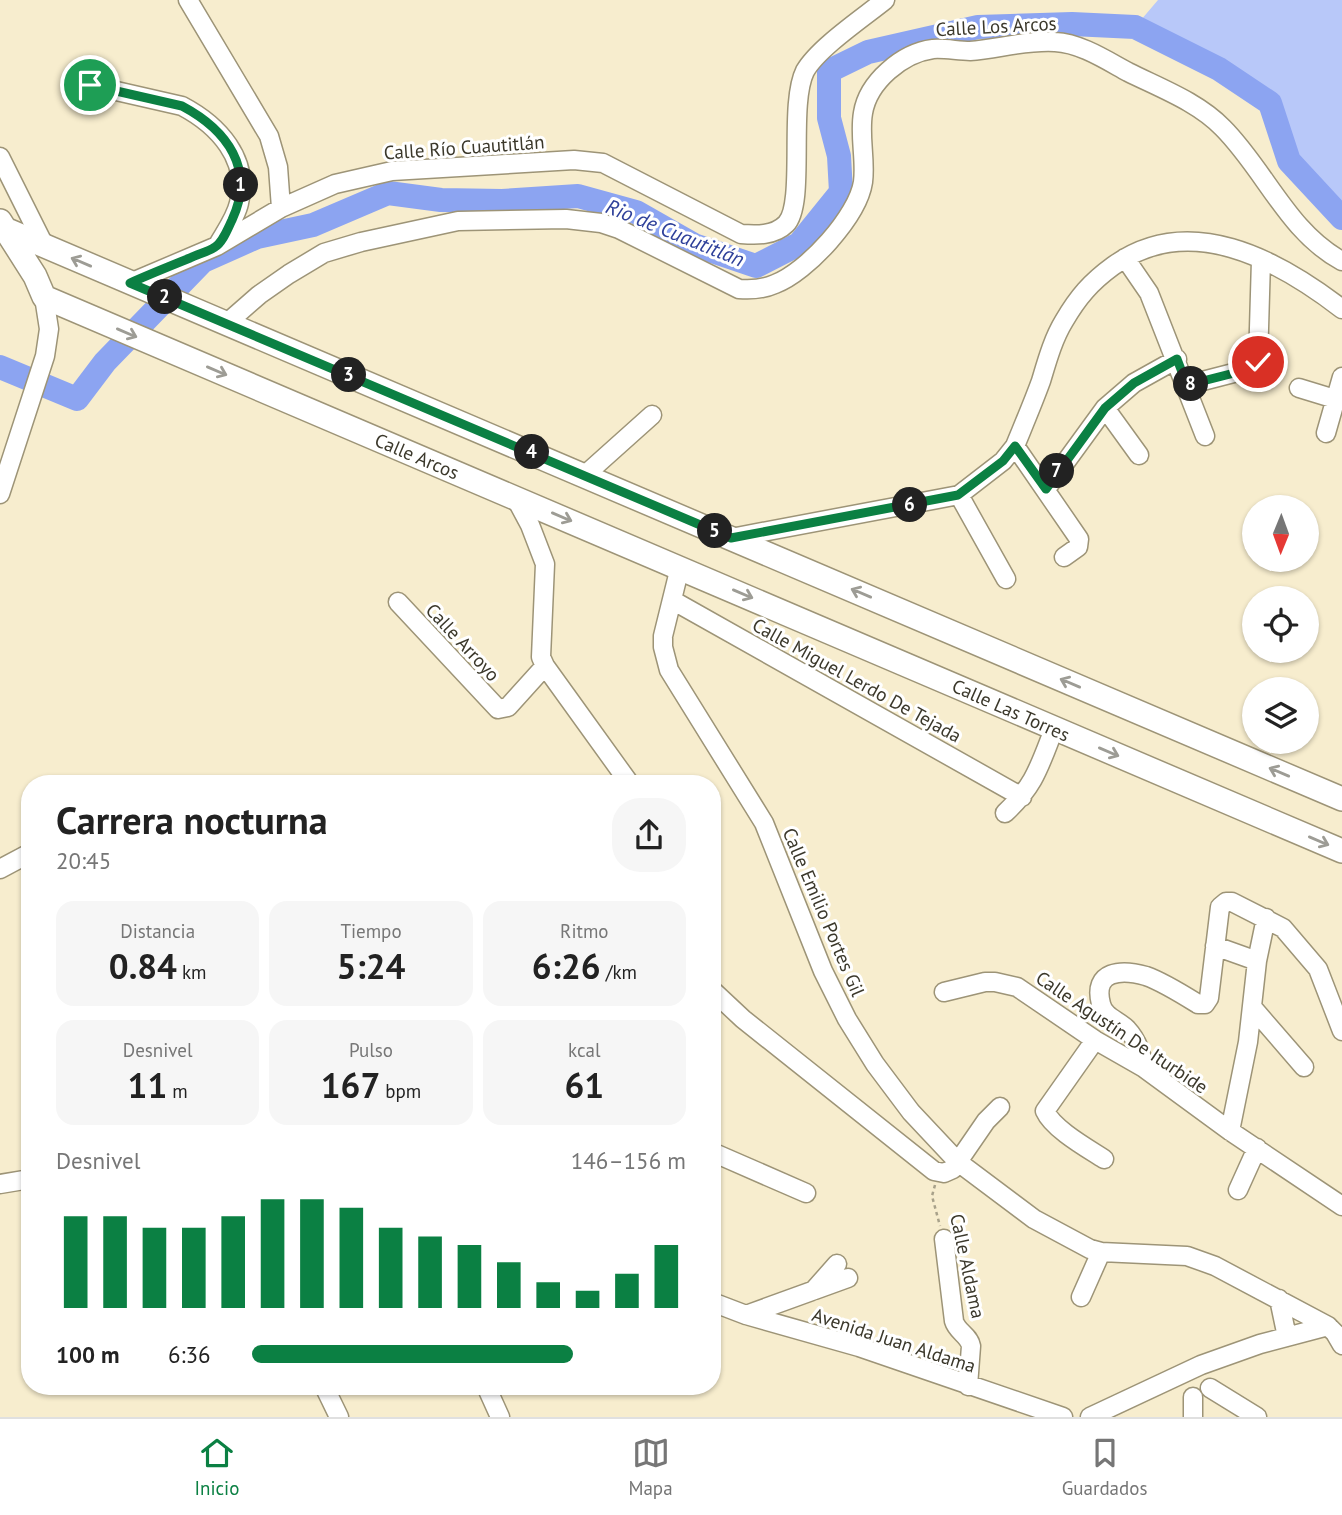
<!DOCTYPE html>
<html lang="es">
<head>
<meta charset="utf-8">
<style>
	body { margin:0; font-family:"PT Sans",sans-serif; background:#f6f6f6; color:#222; height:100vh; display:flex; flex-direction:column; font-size:26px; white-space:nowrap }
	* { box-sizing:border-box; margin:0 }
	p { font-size:23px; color:#767676 }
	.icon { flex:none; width:38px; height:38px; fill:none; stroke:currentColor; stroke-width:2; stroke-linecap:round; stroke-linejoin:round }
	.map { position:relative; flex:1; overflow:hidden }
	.sheet { position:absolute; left:21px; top:775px; width:700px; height:620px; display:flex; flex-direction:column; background:#fff; border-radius:28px; box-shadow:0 2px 5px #0004 }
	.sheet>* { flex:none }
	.needle { width:46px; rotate:181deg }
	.controls { position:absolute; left:1242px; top:495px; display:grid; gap:14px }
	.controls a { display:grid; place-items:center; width:77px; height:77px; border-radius:50%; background:#fff; box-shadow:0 2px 5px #0004; font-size:35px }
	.pin { position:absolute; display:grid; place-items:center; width:60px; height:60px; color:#fff; margin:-30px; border:4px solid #fff; border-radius:50%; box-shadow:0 2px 7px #0007 }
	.km { position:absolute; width:35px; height:35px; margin:-18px; border-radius:50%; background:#222; color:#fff; font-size:19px; line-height:35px; text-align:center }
	.round { display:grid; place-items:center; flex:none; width:74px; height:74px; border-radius:28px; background:#f6f6f6 }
	.headline { display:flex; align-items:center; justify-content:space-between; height:119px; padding:0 35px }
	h1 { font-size:38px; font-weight:700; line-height:52px }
	.stats { display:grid; grid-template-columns:repeat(3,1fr); gap:10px; height:119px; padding:7px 35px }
	.stats div { display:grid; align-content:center; border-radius:18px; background:#f6f6f6; text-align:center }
	.stats b { font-size:35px; font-weight:700 }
	.stats small { font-size:19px; font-weight:400 }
	.stats p { font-size:19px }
	.chart { height:196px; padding:14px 35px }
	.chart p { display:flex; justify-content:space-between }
	.chart svg { width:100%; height:126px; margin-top:7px; stroke:#0b8043; stroke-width:6 }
	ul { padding:0 35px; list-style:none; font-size:23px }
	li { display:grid; grid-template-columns:112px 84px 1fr; align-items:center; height:52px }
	li i { height:18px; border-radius:9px; background:#0b8043 }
	.tabs { display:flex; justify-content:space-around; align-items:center; height:98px; border-top:2px solid #e0e0e0; background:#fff; font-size:19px; color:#767676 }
	.tabs a { display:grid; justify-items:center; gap:4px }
	.tabs .selected { color:#0b8043 }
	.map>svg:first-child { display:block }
</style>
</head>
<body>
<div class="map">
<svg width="1342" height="1417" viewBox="0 0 1342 1417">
	<rect width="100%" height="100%" fill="#f7edce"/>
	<path fill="#b8c8f9" d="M1158 0H1342V218L1289 161 1270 103 1219 69 1135 27Z"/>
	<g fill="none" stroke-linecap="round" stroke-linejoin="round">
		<path stroke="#8ca4f1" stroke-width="24" d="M0 367 77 399 105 362 203 261 257 237 313 225 388 193 441 200 502 201 578 196 636 212 694 245 756 266 799 244 841 192 839 156 829 118V71L868 52 978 27 1072 24 1135 27 1219 69 1270 103 1289 161 1342 218"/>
		<defs>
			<path id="minor" d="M188 0 269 136 278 167 281 208
				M90 85 182 106C218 125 250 159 239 203 236 217 226 231 219 243
				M0 157 44 245
				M1125 258 1149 293 1205 436
				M130 283 217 246 281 208 335 184 392 171 574 160 603 163 741 234C756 235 774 236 786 224 806 204 788 105 805 71 818 48 864 17 885 0
				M227 323 259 295 289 274 324 253 361 242 458 221 566 219 601 223 619 229 739 289C752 290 764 289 775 284 807 272 858 216 863 182 866 160 859 136 863 113 868 82 902 53 933 49 945 48 958 51 970 51 998 49 1026 40 1055 42 1080 43 1106 60 1128 72 1160 88 1198 102 1223 128 1265 170 1288 232 1342 261
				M1187 385 1249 369 1258 362 1261 260
				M1299 388 1335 399
				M1105 408 1139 455
				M1326 433 1342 377
				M1015 446 1079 539 1078 547 1064 557
				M585 475 652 415
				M1046 489 1105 408 1134 383 1177 359
				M0 494 45 356 49 329 44 297
				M959 495 1006 579
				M515 497 530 525 545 564 541 657 545 666 630 784
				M731 538 959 495 1003 461 1015 446C1024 424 1033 403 1041 381 1047 361 1053 339 1064 321 1078 297 1091 282 1113 266 1189 211 1277 259 1342 309
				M680 567 663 636V647L669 670 764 823 823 971 847 1019 875 1064 911 1112 958 1162 1034 1219 1090 1249 1101 1252 1187 1256 1215 1266 1328 1326 1335 1333 1342 1345
				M672 600 1022 797
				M398 602 498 709 508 707 545 666
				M1005 813C1035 785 1039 767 1054 729
				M0 869 30 853
				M1215 946 1257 961
				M712 990 743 1019 934 1171 944 1173 953 1169 986 1121 1000 1107
				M944 992 985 982H995L1017 987 1095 1040 1144 1068 1230 1131 1342 1206
				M1252 1007 1304 1067
				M1095 1040 1045 1111C1053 1129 1087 1148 1104 1159
				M1144 1068C1141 1053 1138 1041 1127 1029 1118 1020 1104 1017 1101 1004 1092 970 1122 969 1146 976 1163 982 1182 994 1198 1004H1205L1209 998 1220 907 1226 902H1232L1283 928 1318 969 1342 1031
				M1230 1131 1248 1042 1257 961 1266 918
				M712 1152 806 1193
				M0 1184 30 1179
				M1238 1190 1257 1148
				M944 1239 954 1321C957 1332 969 1335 971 1346L968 1386
				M814 1290 837 1264
				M1081 1297 1101 1252
				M1279 1299 1287 1337
				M712 1302 746 1315 859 1347 1063 1417
				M746 1315 848 1278
				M324 1386 339 1417
				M486 1386 500 1417
				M1210 1388 1257 1417
				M1193 1397V1417
				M1090 1417 1201 1365 1260 1344 1328 1326"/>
			<path id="major" d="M0 221 35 276 44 297 1342 851
				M5 229 1342 799"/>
		</defs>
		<use href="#minor" stroke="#9d9477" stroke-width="21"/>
		<use href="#major" stroke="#9d9477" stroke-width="26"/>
		<path stroke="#a8a18a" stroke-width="2.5" stroke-dasharray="3.5 3.5" stroke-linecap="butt" d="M935 1185 932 1196 940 1226"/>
		<use href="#minor" stroke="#fff" stroke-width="18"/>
		<use href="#major" stroke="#fff" stroke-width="23"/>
	</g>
	<defs><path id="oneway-shaft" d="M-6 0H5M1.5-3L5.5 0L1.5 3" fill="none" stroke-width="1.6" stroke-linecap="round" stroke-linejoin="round" transform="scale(1.75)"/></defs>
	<g stroke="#9d9c95">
		<use href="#oneway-shaft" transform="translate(81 262) rotate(-157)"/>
		<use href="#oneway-shaft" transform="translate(127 333) rotate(23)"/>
		<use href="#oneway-shaft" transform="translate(217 371) rotate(23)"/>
		<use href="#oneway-shaft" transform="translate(562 517) rotate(23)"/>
		<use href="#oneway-shaft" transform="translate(861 593) rotate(-157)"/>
		<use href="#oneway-shaft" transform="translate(743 594) rotate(23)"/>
		<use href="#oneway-shaft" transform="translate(1070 683) rotate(-157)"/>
		<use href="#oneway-shaft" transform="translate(1109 752) rotate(23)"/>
		<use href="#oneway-shaft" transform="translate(1279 772) rotate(-157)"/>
		<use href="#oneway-shaft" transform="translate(1319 841) rotate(23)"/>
	</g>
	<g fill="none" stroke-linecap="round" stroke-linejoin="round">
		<defs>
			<path id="route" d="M90 85 182 106C227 130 256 169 232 220 228 228 223 242 215 247 208 252 198 254 190 258 170 266 150 274 130 283L731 538 958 495 1003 461 1015 446 1046 489 1105 408 1134 383 1177 359 1187 385 1250 369 1258 362"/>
		</defs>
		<use href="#route" stroke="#fff" stroke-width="14"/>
		<use href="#route" stroke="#0b8043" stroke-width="9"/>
	</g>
	<g text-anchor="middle" stroke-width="6" stroke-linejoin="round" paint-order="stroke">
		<g font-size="19" fill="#3b382b" stroke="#fff">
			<text transform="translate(996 26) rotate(-3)" y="7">Calle Los Arcos</text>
			<text transform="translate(464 147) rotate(-4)" y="7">Calle Río Cuautitlán</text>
			<text transform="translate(417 456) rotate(23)" y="7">Calle Arcos</text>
			<text transform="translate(463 642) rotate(47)" y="7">Calle Arroyo</text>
			<text transform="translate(857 680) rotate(29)" y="7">Calle Miguel Lerdo De Tejada</text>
			<text transform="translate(1011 710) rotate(24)" y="7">Calle Las Torres</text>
			<text transform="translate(824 912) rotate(67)" y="7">Calle Emilio Portes Gil</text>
			<text transform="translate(1122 1032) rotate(34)" y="7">Calle Agustín De Iturbide</text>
			<text transform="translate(968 1266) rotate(78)" y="7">Calle Aldama</text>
			<text transform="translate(894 1340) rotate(18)" y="7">Avenida Juan Aldama</text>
		</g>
		<g font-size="21" font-style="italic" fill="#2f419a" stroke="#fff">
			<text transform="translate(675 233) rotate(22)" y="7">Rio de Cuautitlán</text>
		</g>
	</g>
</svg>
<div class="controls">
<a><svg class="needle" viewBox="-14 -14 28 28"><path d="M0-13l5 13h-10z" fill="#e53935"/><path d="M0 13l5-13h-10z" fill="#767676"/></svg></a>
<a><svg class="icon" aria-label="locate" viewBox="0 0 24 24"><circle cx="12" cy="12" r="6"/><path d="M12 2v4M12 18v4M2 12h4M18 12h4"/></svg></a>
<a><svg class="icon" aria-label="layers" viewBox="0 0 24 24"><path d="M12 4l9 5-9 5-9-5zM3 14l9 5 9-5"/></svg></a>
</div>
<div class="pin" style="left:90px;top:85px;background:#1e9e55"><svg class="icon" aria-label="arrive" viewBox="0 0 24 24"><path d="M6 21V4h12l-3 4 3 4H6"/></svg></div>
<div class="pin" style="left:1258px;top:362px;background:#d93025"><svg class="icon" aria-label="check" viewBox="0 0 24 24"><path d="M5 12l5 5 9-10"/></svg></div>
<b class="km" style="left:241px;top:185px">1</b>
<b class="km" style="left:165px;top:297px">2</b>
<b class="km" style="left:349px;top:375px">3</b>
<b class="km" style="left:532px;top:452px">4</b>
<b class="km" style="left:715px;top:531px">5</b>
<b class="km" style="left:910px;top:505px">6</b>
<b class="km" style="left:1057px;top:471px">7</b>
<b class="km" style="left:1191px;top:384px">8</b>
<section class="sheet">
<div class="headline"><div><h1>Carrera nocturna</h1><p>20:45</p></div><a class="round"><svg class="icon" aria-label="share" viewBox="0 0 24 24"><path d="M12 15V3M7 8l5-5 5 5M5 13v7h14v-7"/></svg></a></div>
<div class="stats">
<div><p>Distancia</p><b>0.84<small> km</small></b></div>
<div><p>Tiempo</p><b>5:24</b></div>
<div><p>Ritmo</p><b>6:26<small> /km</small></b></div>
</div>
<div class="stats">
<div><p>Desnivel</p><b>11<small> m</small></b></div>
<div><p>Pulso</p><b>167<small> bpm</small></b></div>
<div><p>kcal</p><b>61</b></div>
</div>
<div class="chart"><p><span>Desnivel</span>146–156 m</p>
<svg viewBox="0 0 160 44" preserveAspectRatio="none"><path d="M5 44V12M15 44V12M25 44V16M35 44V16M45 44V12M55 44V6M65 44V6M75 44V9M85 44V16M95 44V19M105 44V22M115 44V28M125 44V35M135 44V38M145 44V32M155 44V22"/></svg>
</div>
<ul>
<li><b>100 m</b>6:36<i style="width:74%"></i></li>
</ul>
</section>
</div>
<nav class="tabs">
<a class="selected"><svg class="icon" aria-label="home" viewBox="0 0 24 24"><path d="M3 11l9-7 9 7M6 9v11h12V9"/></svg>Inicio</a>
<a><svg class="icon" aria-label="map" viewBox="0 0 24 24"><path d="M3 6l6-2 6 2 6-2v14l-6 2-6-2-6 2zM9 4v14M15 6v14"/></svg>Mapa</a>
<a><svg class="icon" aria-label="saved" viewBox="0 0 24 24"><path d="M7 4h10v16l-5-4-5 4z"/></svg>Guardados</a>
</nav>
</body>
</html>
